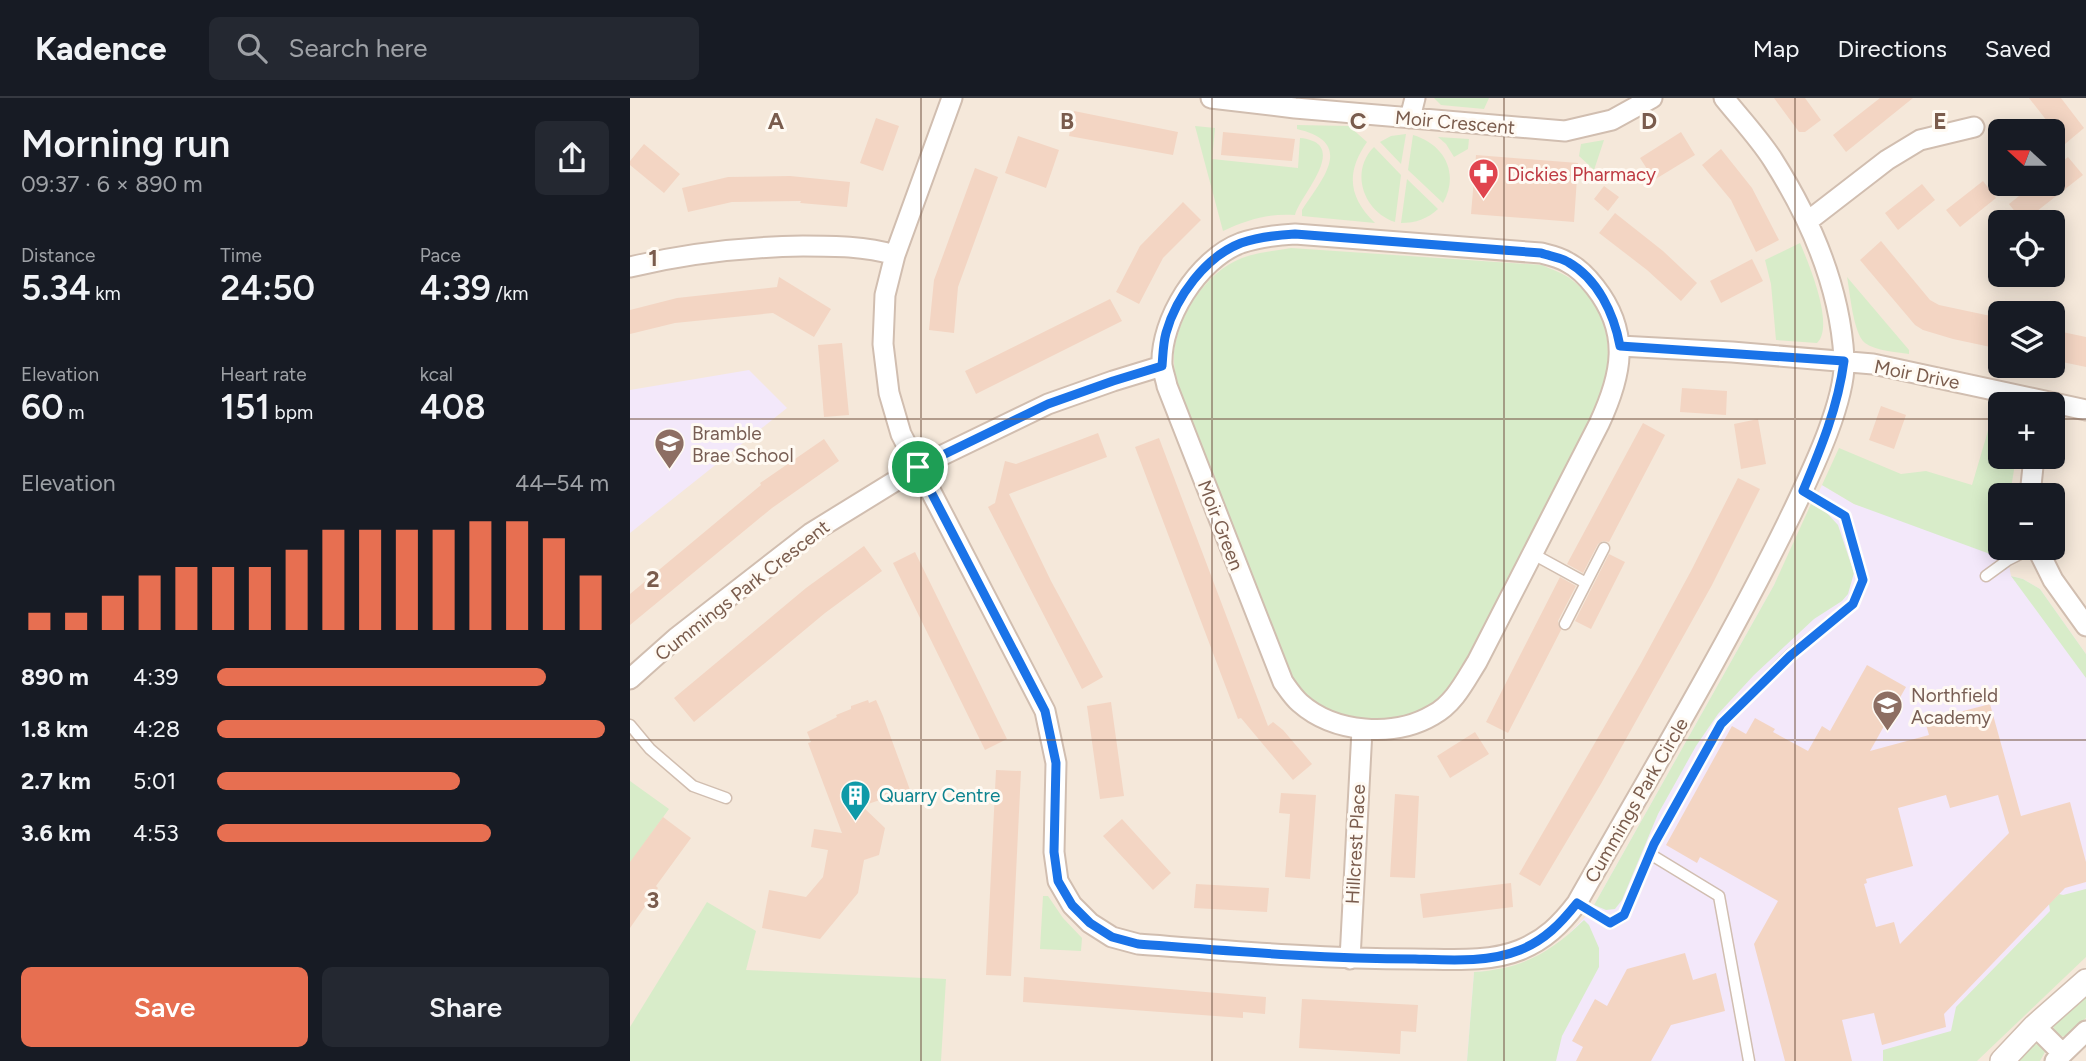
<!DOCTYPE html>
<html lang="en">
<head>
<meta charset="utf-8">
<style>
	body { margin:0; font-family:Figtree,sans-serif; background:#242831; color:#f1f3f6; height:100vh; display:flex; flex-direction:column; font-size:26px; white-space:nowrap }
	* { box-sizing:border-box; margin:0 }
	p { font-size:23px; color:#9ea1a6 }
	.icon { flex:none; width:38px; height:38px; fill:none; stroke:currentColor; stroke-width:2; stroke-linecap:round; stroke-linejoin:round }
	.map { position:relative; flex:1; overflow:hidden }
	.side { display:flex; flex-direction:column; background:#171b24; width:630px }
	.side>* { flex:none }
	.needle { width:46px; rotate:291deg }
	.buttons { position:absolute; left:1358px; top:21px; display:grid; gap:14px }
	.buttons a { display:grid; place-items:center; width:77px; height:77px; border-radius:10px; background:#171b24; box-shadow:0 4px 18px #0003; font-size:35px }
	.pin { position:absolute; display:grid; place-items:center; width:60px; height:60px; color:#fff; margin:-30px; border:4px solid #fff; border-radius:50%; box-shadow:0 2px 7px #0007 }
	.round { display:grid; place-items:center; flex:none; width:74px; height:74px; border-radius:10px; background:#242831 }
	.summary { display:flex; align-items:center; justify-content:space-between; height:119px; padding:0 21px }
	h1 { font-size:38px; font-weight:600; line-height:52px }
	.figures { display:grid; grid-template-columns:repeat(3,1fr); gap:10px; height:119px; padding:7px 21px }
	.figures div { display:grid; align-content:center }
	.figures b { font-size:35px; font-weight:600 }
	.figures small { font-size:19px; font-weight:400 }
	.figures p { font-size:19px }
	.chart { height:196px; padding:14px 21px }
	.chart p { display:flex; justify-content:space-between }
	.chart svg { width:100%; height:126px; margin-top:7px; stroke:#e76f51; stroke-width:6 }
	.cta { display:flex; gap:14px; margin-top:auto; padding:14px 21px }
	.cta a { flex:1; height:80px; border-radius:10px; background:#e76f51; color:#fff; font-size:28px; font-weight:600; line-height:80px; text-align:center }
	.cta a+a { background:#242831; color:#f1f3f6 }
	ul { padding:0 21px; list-style:none; font-size:23px }
	li { display:grid; grid-template-columns:112px 84px 1fr; align-items:center; height:52px }
	li i { height:18px; border-radius:9px; background:#e76f51 }
	header { display:flex; align-items:center; gap:42px; box-sizing:border-box; height:98px; padding:0 35px; background:#171b24; border-bottom:2px solid #363941 }
	header strong { font-size:33px }
	nav { display:flex; gap:38px; margin-inline-start:auto; font-size:24px }
	.search { width:490px; height:63px; background:#242831; display:flex; align-items:center; gap:18px; box-sizing:border-box; padding:0 24px; border-radius:10px; color:#9ea1a6; font-size:26px }
	main { display:flex; flex:1; min-height:0 }
	.map>svg:first-child { display:block }
</style>
</head>
<body>
<header>
<strong>Kadence</strong>
<div class="search"><svg class="icon" aria-label="search" viewBox="0 0 24 24"><circle cx="10" cy="10" r="6"/><path d="M15 15l6 6"/></svg>Search here</div>
<nav><a>Map</a><a>Directions</a><a>Saved</a></nav>
</header>
<main>
<section class="side">
<div class="summary"><div><h1>Morning run</h1><p>09:37 · 6 × 890 m</p></div><a class="round"><svg class="icon" aria-label="share" viewBox="0 0 24 24"><path d="M12 15V3M7 8l5-5 5 5M5 13v7h14v-7"/></svg></a></div>
<div class="figures">
<div><p>Distance</p><b>5.34<small> km</small></b></div>
<div><p>Time</p><b>24:50</b></div>
<div><p>Pace</p><b>4:39<small> /km</small></b></div>
</div>
<div class="figures">
<div><p>Elevation</p><b>60<small> m</small></b></div>
<div><p>Heart rate</p><b>151<small> bpm</small></b></div>
<div><p>kcal</p><b>408</b></div>
</div>
<div class="chart"><p><span>Elevation</span>44–54 m</p>
<svg viewBox="0 0 160 44" preserveAspectRatio="none"><path d="M5 44V38M15 44V38M25 44V32M35 44V25M45 44V22M55 44V22M65 44V22M75 44V16M85 44V9M95 44V9M105 44V9M115 44V9M125 44V6M135 44V6M145 44V12M155 44V25"/></svg>
</div>
<ul>
<li><b>890 m</b>4:39<i style="width:84%"></i></li>
<li><b>1.8 km</b>4:28<i style="width:99%"></i></li>
<li><b>2.7 km</b>5:01<i style="width:62%"></i></li>
<li><b>3.6 km</b>4:53<i style="width:70%"></i></li>
</ul>
<div class="cta"><a>Save</a><a>Share</a></div>
</section>
<div class="map">
<svg width="1456" height="963" viewBox="0 0 1456 963">
	<rect width="100%" height="100%" fill="#fdf6ec"/>
	<path fill="#f5e8da" fill-rule="evenodd" d="M0 0H1456V963H0ZM1370 33H1423V86H1370ZM1370 124H1423V177H1370ZM1370 215H1423V268H1370ZM1370 306H1423V359H1370ZM1370 397H1423V450H1370Z"/>
	<path fill="#f3e8fa" d="M119 272 157 310 0 435V292Z
		M1192 387 1224 406 1373 453 1378 462 1381 478 1393 481 1410 491 1456 556V829L1315 963H837L844 874 865 873 890 867 913 856 935 840 960 814 1144 487Z"/>
	<path fill="#d8ecc9" d="M804 0H859L854 11 811 7Z
		M667 27 719 28 737 44C716 74 718 99 745 125L672 118V112C691 82 727 45 667 31Z
		M565 28 585 30 582 61 668 70 670 40C722 45 670 97 665 117 638 115 617 122 593 133Z
		M776 36 771 66 750 44 761 38Z
		M783 37C814 46 830 75 813 105L778 72Z
		M808 39 839 41 838 51 824 59 816 46Z
		M974 42 964 72 949 58 951 46Z
		M744 49 771 77 765 124C734 114 719 74 744 49Z
		M777 81 808 111C797 121 786 125 771 125Z
		M1170 145C1179 166 1205 228 1187 245L1146 242 1141 186 1135 162Z
		M661 150 912 167C922 172 934 175 942 182 985 215 982 261 971 308 936 374 900 440 865 506 848 537 833 577 807 601 776 629 718 626 685 605 676 600 669 592 662 584L547 293C546 280 543 267 544 254 549 216 576 174 612 160 628 154 645 153 661 150Z
		M1217 179 1279 252V256C1266 254 1246 253 1235 245 1223 235 1220 194 1217 179Z
		M1365 309 1370 310V359H1386L1380 397H1370C1370 417 1375 442 1360 456L1224 406 1192 387 1209 350 1271 376 1296 373 1342 387Z
		M1181 406 1196 414 1208 427 1224 475 1218 496 1212 503 1184 521 1124 577 1088 616 1066 648 1028 716 992 802 985 811 976 812 964 807 1144 487Z
		M1381 478 1393 481 1410 491 1456 556V580Z
		M0 683 39 711 0 765Z
		M1456 791V859L1347 963H1253V952L1321 933 1326 909 1420 813 1419 806 1429 796 1433 797Z
		M413 798H418L433 820 452 840 451 853 410 851Z
		M77 804 126 833 116 872 316 881 311 963H0V929Z
		M954 822 959 827 969 850V869L932 938 926 963H837L844 874C892 871 920 855 954 822Z
		M1456 896V920L1436 938 1429 939 1423 932 1425 923Z
		M1407 946 1413 949 1415 954 1410 963H1387L1401 948Z"/>
	<path fill="#f3d5c3" fill-rule="evenodd" d="M1144 0H1175L1191 22 1175 34H1169Z
		M1250 0H1283L1216 54 1203 37Z
		M1399 0H1431L1454 30 1435 46Z
		M444 13 548 34 543 57 439 38Z
		M246 20 269 28 253 73 230 65Z
		M593 34 665 41 662 63 591 57Z
		M1051 34 1065 57 1024 82 1010 60Z
		M388 38 429 52 416 90 375 75Z
		M14 46 50 76 34 95 0 67V63Z
		M1091 51 1122 90 1149 142 1126 154 1101 102 1072 67Z
		M846 57 948 65 944 124 841 116Z
		M1438 59 1453 77 1393 124 1379 106 1404 86H1435L1423 71Z
		M345 70 368 79 328 189 324 235 299 232 304 182Z
		M160 78 220 84 217 109 170 105 171 103 102 104 58 114 52 90 98 79Z
		M1353 83 1366 100 1330 129 1316 112Z
		M1292 86 1305 102 1268 132 1255 115Z
		M974 88 989 99 978 113 964 101Z
		M553 104 571 122 533 160 509 206 486 194 510 148Z
		M985 115 1033 153 1067 185 1051 203 1017 172 969 135Z
		M1251 143 1300 202 1309 207 1370 220V251L1323 241 1293 232 1285 227 1230 162Z
		M1122 161 1133 183 1091 205 1080 183Z
		M149 179 201 211 184 239 143 215 45 225 0 236V212L47 200 147 189Z
		M480 201 492 223 346 296 335 273Z
		M1423 232 1456 239V269L1423 262Z
		M212 245 219 317 194 319 188 247Z
		M1052 290 1097 293 1096 317 1050 314Z
		M1251 308 1276 317 1264 351 1239 342Z
		M1128 321 1136 366 1111 371 1104 326Z
		M1013 325 1035 337 979 444 973 443 968 446 953 475 937 466Z
		M468 335 477 359 379 396 421 483 473 579 452 591 358 409 365 405 375 363 386 366Z
		M529 340 638 628 643 624 653 632 682 666 663 682 611 620 608 621 505 349Z
		M194 341 209 363 142 410 0 527V496L131 387 130 385Z
		M1108 380 1130 391 1082 487 972 684 910 788 889 776 1010 567 1061 473Z
		M234 448 252 473 195 515 64 624 44 600 176 490Z
		M285 454 377 641 355 652 263 465Z
		M979 456 995 464 961 531 945 523Z
		M930 479 946 488 928 523 931 532 878 635 856 624Z
		M1237 567 1276 589 1240 653 1299 637 1295 623 1360 606 1391 718 1440 704 1456 764V784L1435 790 1314 916 1316 929 1252 947 1244 915 1212 922 1222 963H1155L1124 846 1148 803 1070 759 1067 765 1036 747 1102 628 1116 636 1125 620 1145 631 1143 634 1178 653 1192 628 1200 633ZM1316 697 1320 710 1368 697 1379 735 1270 846 1264 824 1246 829 1234 786 1237 785 1236 781 1283 768 1268 710Z
		M238 602 239 605 246 602 253 618 280 692 232 708 255 730 249 757 234 762 228 795 190 841 132 830 139 792 176 799 193 779 198 752 181 749 184 731 212 735 178 645 181 644 177 634 207 619 206 617 221 611V608Z
		M481 604 494 698 470 701 457 608Z
		M845 634 859 656 820 680 807 658Z
		M366 672 391 673 381 878 356 877Z
		M651 695 686 697 680 781 655 779 660 716 649 715Z
		M765 696 789 698 785 780 760 779Z
		M33 719 61 740 26 788 28 790 0 830V764Z
		M492 721 541 775 523 792 473 738Z
		M881 785 883 809 793 820 790 796Z
		M566 786 639 790 637 814 564 810Z
		M1055 855 1063 882 1086 875 1095 913 1041 927 1021 963H946L953 949 942 943 965 901 977 908 997 871Z
		M394 879 636 899 635 916 613 914V920L393 904Z
		M672 901 788 907 786 934 771 933 770 956 669 950Z"/>
	<g fill="none" stroke-linecap="round" stroke-linejoin="round">
		<defs>
			<path id="service" d="M903 456 956 485
				M1356 478 1378 462 1402 450
				M935 526 974 450
				M0 627 20 651 63 688 96 700
				M1020 756 1089 798 1119 963
				M947 805 980 825 994 817 1024 746 1091 626 1160 557 1223 506 1233 482 1215 418 1173 393"/>
			<path id="minor" d="M322 0 265 157 255 197 253 246 259 295 271 336 415 613 426 665 424 754 428 783 442 807 460 825 482 839 508 846C600 853 692 861 784 861 818 861 858 865 890 852 915 842 931 826 947 805 1020 676 1097 549 1162 415 1180 377 1217 302 1214 260 1210 189 1181 122 1143 62 1129 40 1110 20 1094 0
				M581 0 665 10 935 33 982 22 1022 0
				M780 20 785 0
				M1178 123 1257 62 1290 42 1344 29
				M665 136 911 155C919 157 929 159 937 164 947 169 958 180 965 189 1001 235 992 277 969 326L847 564C835 583 824 606 803 617 764 640 704 635 670 605 663 599 658 591 653 584L537 288C536 282 533 274 532 267 530 222 568 161 611 145 629 139 647 137 665 136Z
				M0 169C58 155 114 149 173 148 204 148 235 148 265 157
				M990 248 1102 254 1243 266 1456 312
				M1400 397 1404 359
				M1407 450 1423 482 1456 528
				M0 581 46 540 181 435 288 369 418 306 483 283 532 268
				M720 861 732 632
				M1405 928 1432 955
				M1425 963 1456 933"/>
			<path id="tertiary" d="M1372 963 1405 928 1456 883"/>
		</defs>
		<use href="#service" stroke="#d1beb0" stroke-width="13"/>
		<use href="#minor" stroke="#d1beb0" stroke-width="23"/>
		<use href="#tertiary" stroke="#d1beb0" stroke-width="26"/>
		<use href="#service" stroke="#fff" stroke-width="10"/>
		<use href="#minor" stroke="#fff" stroke-width="19"/>
		<use href="#tertiary" stroke="#fff" stroke-width="23"/>
	</g>
	<g fill="none" stroke-linecap="round" stroke-linejoin="round">
		<defs>
			<path id="route" d="M665 136 911 155C919 158 930 159 938 164 968 181 984 216 990 248L1214 263C1208 309 1191 350 1173 393L1215 418 1233 482 1223 506 1160 558 1091 626 1024 746 994 817 980 825 947 805C931 825 915 842 890 852 858 865 818 862 785 861 692 861 600 853 508 846L482 839 460 825 442 807 428 783 424 754 426 665 415 613 288 369 418 306 483 283 532 268C533 257 533 246 536 235 546 199 575 159 611 145 629 139 647 137 665 136Z"/>
		</defs>
		<use href="#route" stroke="#fff" stroke-width="14"/>
		<use href="#route" stroke="#1a73e8" stroke-width="9"/>
	</g>
	<path fill="none" stroke="#7a5c4d" stroke-width="2" stroke-opacity="0.55" d="M291 0V963M582 0V963M874 0V963M1165 0V963M0 321H1370M1423 321H1456M0 642H1456"/>
	<defs>
		<symbol id="pharmacy-pin" viewBox="-11 -11 22 30"><path d="M0 17L-7.5 6A9.5 9.5 0 1 1 7.5 6Z" fill="#e0444e" stroke="#fffaf3"/><path d="M-2-6h4v4h4v4h-4v4h-4v-4h-4v-4h4Z" fill="#fff"/></symbol>
		<symbol id="school-pin" viewBox="-11 -11 22 30"><path d="M0 17L-7.5 6A9.5 9.5 0 1 1 7.5 6Z" fill="#8d6e63" stroke="#fffaf3"/><path d="M0-5L7-2L0 1L-7-2ZM-4 1L0 2.5L4 1V4Q0 6-4 4Z" fill="#fff"/></symbol>
		<symbol id="building-pin" viewBox="-11 -11 22 30"><path d="M0 17L-7.5 6A9.5 9.5 0 1 1 7.5 6Z" fill="#0f9aa8" stroke="#fffaf3"/><path d="M-4-6H4V6H1V3H-1V6H-4ZM-2.5-4.3h1.7v1.8h-1.7ZM.8-4.3h1.7v1.8H.8ZM-2.5-1h1.7V.8h-1.7ZM.8-1h1.7V.8H.8Z" fill="#fff"/></symbol>
	</defs>
	<g fill-rule="evenodd">
		<use href="#pharmacy-pin" x="836" y="58" width="35" height="47"/>
		<use href="#school-pin" x="22" y="328" width="35" height="47"/>
		<use href="#school-pin" x="1240" y="590" width="35" height="47"/>
		<use href="#building-pin" x="208" y="680" width="35" height="47"/>
	</g>
	<g text-anchor="middle" stroke-width="6" stroke-linejoin="round" paint-order="stroke">
		<g font-size="19" fill="#7a5c4d" stroke="#fffaf3">
			<text transform="translate(825 24) rotate(5)" y="7">Moir Crescent</text>
			<text transform="translate(1287 276) rotate(11)" y="7">Moir Drive</text>
			<text transform="translate(591 427) rotate(69)" y="7">Moir Green</text>
			<text transform="translate(112 492) rotate(-38)" y="7">Cummings Park Crescent</text>
			<text transform="translate(1006 702) rotate(-60)" y="7">Cummings Park Circle</text>
			<text transform="translate(725 746) rotate(-87)" y="7">Hillcrest Place</text>
		</g>
		<g font-size="19" fill="#be3a42" stroke="#fffaf3" text-anchor="start">
			<text x="877" y="83">Dickies Pharmacy</text>
		</g>
		<g font-size="19" fill="#785e54" stroke="#fffaf3" text-anchor="start">
			<text x="62" y="342">Bramble<tspan x="62" dy="22">Brae School</tspan></text>
			<text x="1281" y="604">Northfield<tspan x="1281" dy="22">Academy</tspan></text>
		</g>
		<g font-size="19" fill="#0d838f" stroke="#fffaf3" text-anchor="start">
			<text x="249" y="704">Quarry Centre</text>
		</g>
	</g>
	<g font-size="23" text-anchor="middle" font-weight="bold" fill="#7a5c4d" stroke="#fffaf3" stroke-width="6" stroke-linejoin="round" paint-order="stroke">
		<text x="146" y="31">A</text>
		<text x="437" y="31">B</text>
		<text x="728" y="31">C</text>
		<text x="1019" y="31">D</text>
		<text x="1310" y="31">E</text>
		<text x="23" y="168">1</text>
		<text x="23" y="489">2</text>
		<text x="23" y="810">3</text>
	</g>
</svg>
<div class="buttons">
<a><svg class="needle" viewBox="-14 -14 28 28"><path d="M0-13l5 13h-10z" fill="#e53935"/><path d="M0 13l5-13h-10z" fill="#9ea1a6"/></svg></a>
<a><svg class="icon" aria-label="locate" viewBox="0 0 24 24"><circle cx="12" cy="12" r="6"/><path d="M12 2v4M12 18v4M2 12h4M18 12h4"/></svg></a>
<a><svg class="icon" aria-label="layers" viewBox="0 0 24 24"><path d="M12 4l9 5-9 5-9-5zM3 14l9 5 9-5"/></svg></a>
<a>+</a>
<a>−</a>
</div>
<div class="pin" style="left:288px;top:369px;background:#1e9e55"><svg class="icon" aria-label="arrive" viewBox="0 0 24 24"><path d="M6 21V4h12l-3 4 3 4H6"/></svg></div>
</div>
</main>
</body>
</html>
